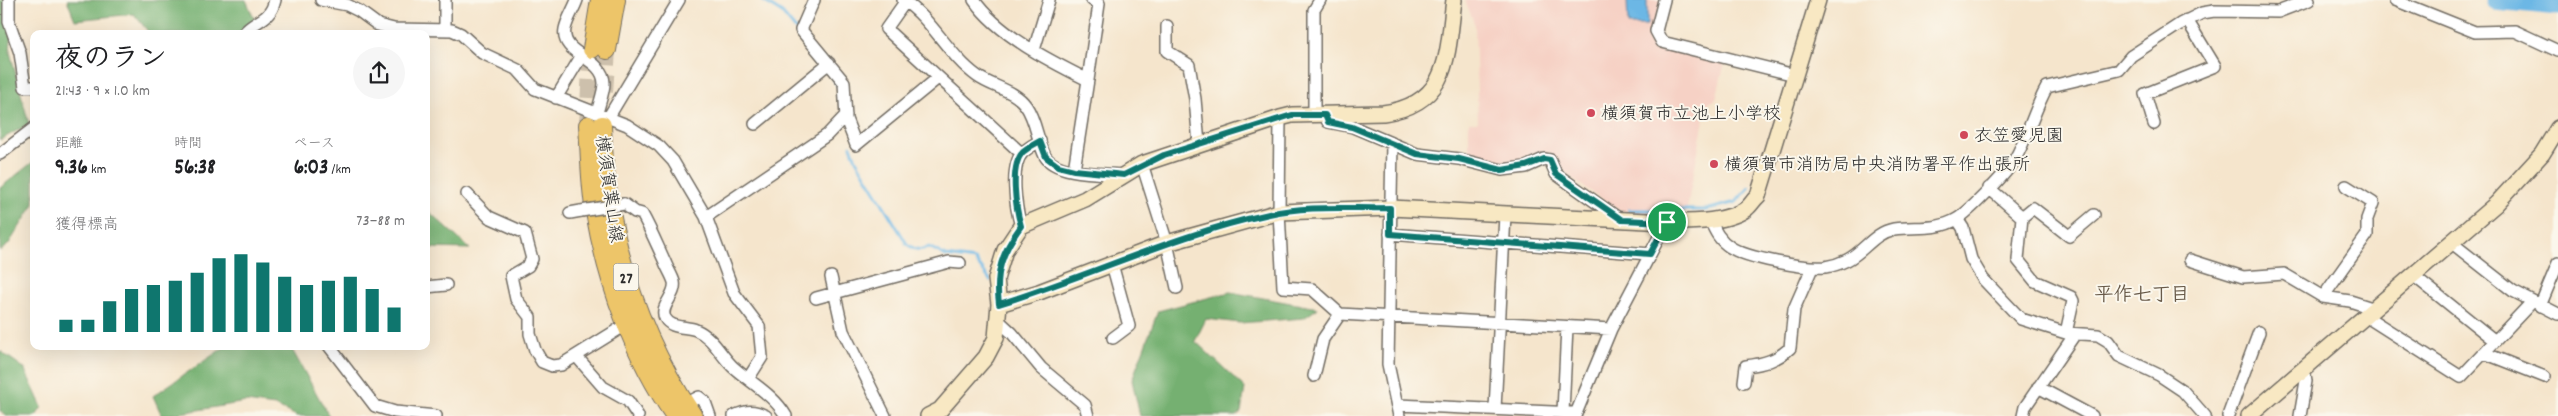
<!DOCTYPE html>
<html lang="ja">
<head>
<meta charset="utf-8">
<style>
	body { margin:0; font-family:Dekko,"Klee One",sans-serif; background:#f6f6f6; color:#202124; height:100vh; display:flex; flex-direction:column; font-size:19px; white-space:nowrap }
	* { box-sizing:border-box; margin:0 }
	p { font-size:16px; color:#757577 }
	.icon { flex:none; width:28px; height:28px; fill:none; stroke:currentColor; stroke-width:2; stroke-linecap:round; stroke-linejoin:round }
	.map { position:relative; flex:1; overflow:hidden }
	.side { position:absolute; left:30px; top:30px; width:400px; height:320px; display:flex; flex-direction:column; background:#fff; border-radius:10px; box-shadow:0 5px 20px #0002 }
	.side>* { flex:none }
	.pin { position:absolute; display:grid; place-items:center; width:42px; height:42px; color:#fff; margin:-21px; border:2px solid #fff; border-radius:50%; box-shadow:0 1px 5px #0007 }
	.round { display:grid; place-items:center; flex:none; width:52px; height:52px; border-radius:26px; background:#f6f6f6 }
	.headline { display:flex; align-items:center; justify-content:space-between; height:85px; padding:0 25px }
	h1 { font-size:28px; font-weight:800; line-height:38px }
	.figures { display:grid; grid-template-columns:repeat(3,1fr); gap:8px; height:85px; padding:5px 25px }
	.figures div { display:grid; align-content:center }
	.figures b { font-size:21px; font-weight:800 }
	.figures small { font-size:14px; font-weight:400 }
	.figures p { font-size:14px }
	.chart { height:140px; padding:10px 25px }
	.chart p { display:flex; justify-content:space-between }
	.chart svg { width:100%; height:90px; margin-top:5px; stroke:#0f766e; stroke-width:6 }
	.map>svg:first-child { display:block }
</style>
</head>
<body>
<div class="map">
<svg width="2558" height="416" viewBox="0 0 2558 416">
	<rect width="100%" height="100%" fill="#fbf7ec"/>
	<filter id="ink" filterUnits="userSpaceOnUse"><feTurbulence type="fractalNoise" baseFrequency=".02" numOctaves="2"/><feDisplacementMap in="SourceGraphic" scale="10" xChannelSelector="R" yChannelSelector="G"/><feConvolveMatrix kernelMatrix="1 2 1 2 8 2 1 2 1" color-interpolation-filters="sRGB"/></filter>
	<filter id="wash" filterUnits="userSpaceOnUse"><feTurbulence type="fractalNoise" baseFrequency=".0096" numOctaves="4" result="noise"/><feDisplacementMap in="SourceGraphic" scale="20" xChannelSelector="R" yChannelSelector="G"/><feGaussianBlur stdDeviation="1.12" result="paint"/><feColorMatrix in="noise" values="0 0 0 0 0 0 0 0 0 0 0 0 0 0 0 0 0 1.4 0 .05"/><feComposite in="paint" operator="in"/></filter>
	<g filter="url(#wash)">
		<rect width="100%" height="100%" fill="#f5e5cc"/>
		<path fill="#f6d1c5" d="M1465 0H1663L1652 38 1659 45 1725 62 1716 99 1707 104 1686 213 1672 215 1623 212 1575 181 1563 170 1550 153 1541 158 1536 156 1509 164 1469 155V122H1478L1475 25Z"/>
		<path fill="#74b071" stroke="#506e4e" d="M0 0H14L10 52 29 124 0 140Z
			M67 0H246L261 34H150L134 14 75 20Z
			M34 161V204L8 245 0 251V188Z
			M426 209 470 249 426 248Z
			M1230 292 1318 308 1304 318 1240 323 1206 319 1195 341 1245 388 1241 412 1236 416H1140L1132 380 1158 311Z
			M226 346H290L329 416H297L275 406 246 402 162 416 153 396Z
			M0 351 24 368 42 407 36 416H6L0 411Z"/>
		<path fill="#6cb7e5" stroke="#4c7188" d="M1627 0H1647V25H1628Z"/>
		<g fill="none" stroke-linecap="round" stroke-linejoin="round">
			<path stroke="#6cb7e5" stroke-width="3" d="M762 0 782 13 797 31
				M828 71 840 89
				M851 146 856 160 907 244C914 250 920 251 929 247L946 256 975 260 990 280
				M1629 210H1706L1736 202 1749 188"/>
			<path stroke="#6cb7e5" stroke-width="19" d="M2495 0 2558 6"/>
		</g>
	</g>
	<g filter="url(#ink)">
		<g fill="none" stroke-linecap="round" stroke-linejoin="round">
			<path stroke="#cdc0ac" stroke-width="18" stroke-dasharray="18 9" stroke-linecap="butt" d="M604 92 607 50
				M588 125 592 49"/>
			<defs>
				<path id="street" d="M9 0V22L20 53 25 87H34
					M321 0 347 5 359 11 378 25 394 29 452 30 461 34 482 53 518 70 535 89 627 125 659 146 673 161 706 217 734 293 759 326 762 357 748 379
					M445 0V30
					M577 0C574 9 567 19 565 29 560 56 603 56 604 83 604 92 599 104 597 113
					M814 0 801 30 844 82 846 119 856 145 938 78
					M903 0C933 20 948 55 977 76 992 87 1015 90 1026 106 1036 120 1037 140 1045 156 1056 175 1104 173 1124 175
					M974 0C998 35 1050 61 1088 80L1074 170
					M1664 0 1656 31 1662 42 1795 75
					M2395 0 2475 32 2515 31 2558 51
					M905 2 886 29 1021 153
					M1167 26V51L1189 65 1195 99 1199 144
					M243 34C255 19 270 22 275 0
					M1034 50 1049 0
					M1088 80 1099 4 1092 0
					M556 98 582 55
					M1314 115V10L1320 0
					M1325 115 1328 122 1353 127 1417 154 1459 159 1502 170 1526 167 1544 159 1550 160 1556 174 1621 220
					M608 118 679 0
					M1280 118 1279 212 1283 287 1312 289 1340 314 1611 329
					M755 124 829 63
					M2154 124 2145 94 2215 66 2187 20
					M1392 143 1388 364 1399 416
					M0 154 34 128
					M1142 164 1167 243 1177 288
					M1989 188 2022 217 2018 260 2035 281 2071 297 2073 301 2066 333
					M467 194 489 217 525 233 532 259 528 266 511 276 516 299 530 317V334L535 350 542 362 552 366 561 365 627 324
					M624 204 635 212 642 214C651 230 657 245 665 262 667 268 672 275 674 282 677 295 659 306 665 318 671 329 686 326 696 330 713 337 721 356 733 367 751 383 774 395 786 416
					M570 213 581 211
					M706 217 827 135 846 115
					M2022 217 2033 208 2069 236 2094 215
					M1957 219 1963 228 1971 259 1983 279 2021 319 2066 333 2098 335 2108 341 2119 356 2159 375 2183 391 2205 416
					M1710 220C1715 231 1719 240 1730 247 1746 258 1805 269 1825 267 1832 266 1841 263 1847 260 1865 251 1873 233 1894 229 1915 226 1937 231 1957 219 1970 211 2007 173 2015 159 2028 136 2034 110 2047 87L2119 70 2131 56 2180 24 2202 13 2214 11 2278 12 2309 0
					M1021 226C1016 209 1009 166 1023 152 1028 148 1034 144 1040 141
					M1390 234 1650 254
					M2452 243 2513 291 2558 314
					M2190 260 2243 277 2284 274 2323 297 2350 301 2372 308
					M1112 264 1129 326 1113 338
					M2413 275 2495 341
					M831 277 843 331 885 416
					M426 287 446 285
					M2323 297 2367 235V219L2373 203 2346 186
					M816 298 949 262 960 263
					M2540 306 2558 263
					M2364 315 2461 377 2532 302
					M998 320 1012 333 1041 368 1085 405 1088 416
					M329 346 375 406 395 412 436 416
					M2484 353 2545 377
					M577 357 603 387 628 401 638 416
					M1314 376 1323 339 1340 314
					M1744 382 1746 366C1764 364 1777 360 1790 348L1794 309 1812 268
					M2038 387 2092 416
					M685 404 699 397 705 402 710 416
					M1398 405 1576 413
					M1495 409 1505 215
					M1563 412 1567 327
					M734 416C747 410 754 410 766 416
					M1575 416 1611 329 1667 222
					M2023 416 2025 407 2075 334
					M2228 416 2259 332
					M2300 416 2306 381 2304 369"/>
				<path id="secondary" d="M999 304 1039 292 1167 243 1279 212 1391 208 1667 222C1689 222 1729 223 1747 208 1751 205 1754 199 1758 196L1818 0
					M928 416 940 410 986 357 996 338 999 304 996 279 1005 250 1021 226 1085 199 1142 164 1280 118 1292 115 1383 113C1450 104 1447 55 1454 0
					M2249 416 2496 204 2542 154 2558 128"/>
				<path id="primary" d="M592 49 600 0
					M607 50 616 0
					M588 125C590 154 590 184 595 212 607 282 634 358 675 416
					M602 125C605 230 635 329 693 416"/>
			</defs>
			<use href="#street" stroke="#726c63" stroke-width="14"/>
			<use href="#secondary" stroke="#726c63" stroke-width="18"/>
			<use href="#primary" stroke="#726c63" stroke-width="20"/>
			<use href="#street" stroke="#fff" stroke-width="11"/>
			<use href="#secondary" stroke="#f8e8c3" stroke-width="15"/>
			<use href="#primary" stroke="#edc569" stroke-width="18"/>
			<defs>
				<path id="street-bridge" d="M581 211 624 204"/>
			</defs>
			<use href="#street-bridge" stroke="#726c63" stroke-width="14" stroke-linecap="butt"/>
			<use href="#street-bridge" stroke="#fff" stroke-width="11"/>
		</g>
	</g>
	<g fill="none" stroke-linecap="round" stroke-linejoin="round" filter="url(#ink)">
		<defs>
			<path id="route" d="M1292 115H1325L1328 122 1352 127 1417 154 1459 159 1502 170 1526 166 1544 159 1550 160 1556 174 1622 220 1667 222 1650 254 1390 234V208C1351 209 1308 205 1269 214 1176 234 1090 276 999 304 995 272 1002 252 1021 226 1016 209 1009 166 1023 152 1028 148 1034 144 1040 141L1046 157 1058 166 1074 170 1124 175 1164 155Z"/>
		</defs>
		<use href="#route" stroke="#fff" stroke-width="10"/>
		<use href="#route" stroke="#0f766e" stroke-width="6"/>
	</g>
	<g fill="#d1495b" stroke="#fbf7ec" stroke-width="2">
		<circle cx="1591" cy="113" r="5"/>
		<circle cx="1964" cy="135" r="5"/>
		<circle cx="1714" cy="164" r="5"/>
	</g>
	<g text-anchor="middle" stroke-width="4" stroke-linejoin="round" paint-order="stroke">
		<rect fill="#fbf7ec" stroke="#696865" stroke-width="1" x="613.5" y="263.5" width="25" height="27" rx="4"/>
		<g font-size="16" font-weight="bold" fill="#2b2b2b">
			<text x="626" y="283">27</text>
		</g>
		<g font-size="18" fill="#2b2b2b" stroke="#fbf7ec" text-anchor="start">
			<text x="1601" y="119">横須賀市立池上小学校</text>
			<text x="1974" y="141">衣笠愛児園</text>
			<text x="1724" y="170">横須賀市消防局中央消防署平作出張所</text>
		</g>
		<g font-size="18" fill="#2b2b2b" stroke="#fbf7ec">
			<text transform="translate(610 189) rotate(82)" y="6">横須賀葉山線</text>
		</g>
		<g font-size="19" font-weight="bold" fill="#685a49" stroke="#fbf7ec">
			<text x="2142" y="300">平作七丁目</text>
		</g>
	</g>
</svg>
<div class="pin" style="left:1667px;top:222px;background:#1e9e55"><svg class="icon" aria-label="arrive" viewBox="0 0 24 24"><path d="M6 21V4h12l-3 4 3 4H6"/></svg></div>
<section class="side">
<div class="headline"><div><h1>夜のラン</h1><p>21:43 · 9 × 1.0 km</p></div><a class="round"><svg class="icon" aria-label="share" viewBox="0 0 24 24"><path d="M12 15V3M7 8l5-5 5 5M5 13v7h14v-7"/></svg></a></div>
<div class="figures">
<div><p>距離</p><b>9.36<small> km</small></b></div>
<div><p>時間</p><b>56:38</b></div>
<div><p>ペース</p><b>6:03<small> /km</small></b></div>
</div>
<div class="chart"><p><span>獲得標高</span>73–88 m</p>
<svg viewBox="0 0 160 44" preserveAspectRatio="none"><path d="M5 44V38M15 44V38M25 44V29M35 44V23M45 44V21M55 44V19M65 44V15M75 44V8M85 44V6M95 44V10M105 44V17M115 44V21M125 44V19M135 44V17M145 44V23M155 44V32"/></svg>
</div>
</section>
</div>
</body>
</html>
